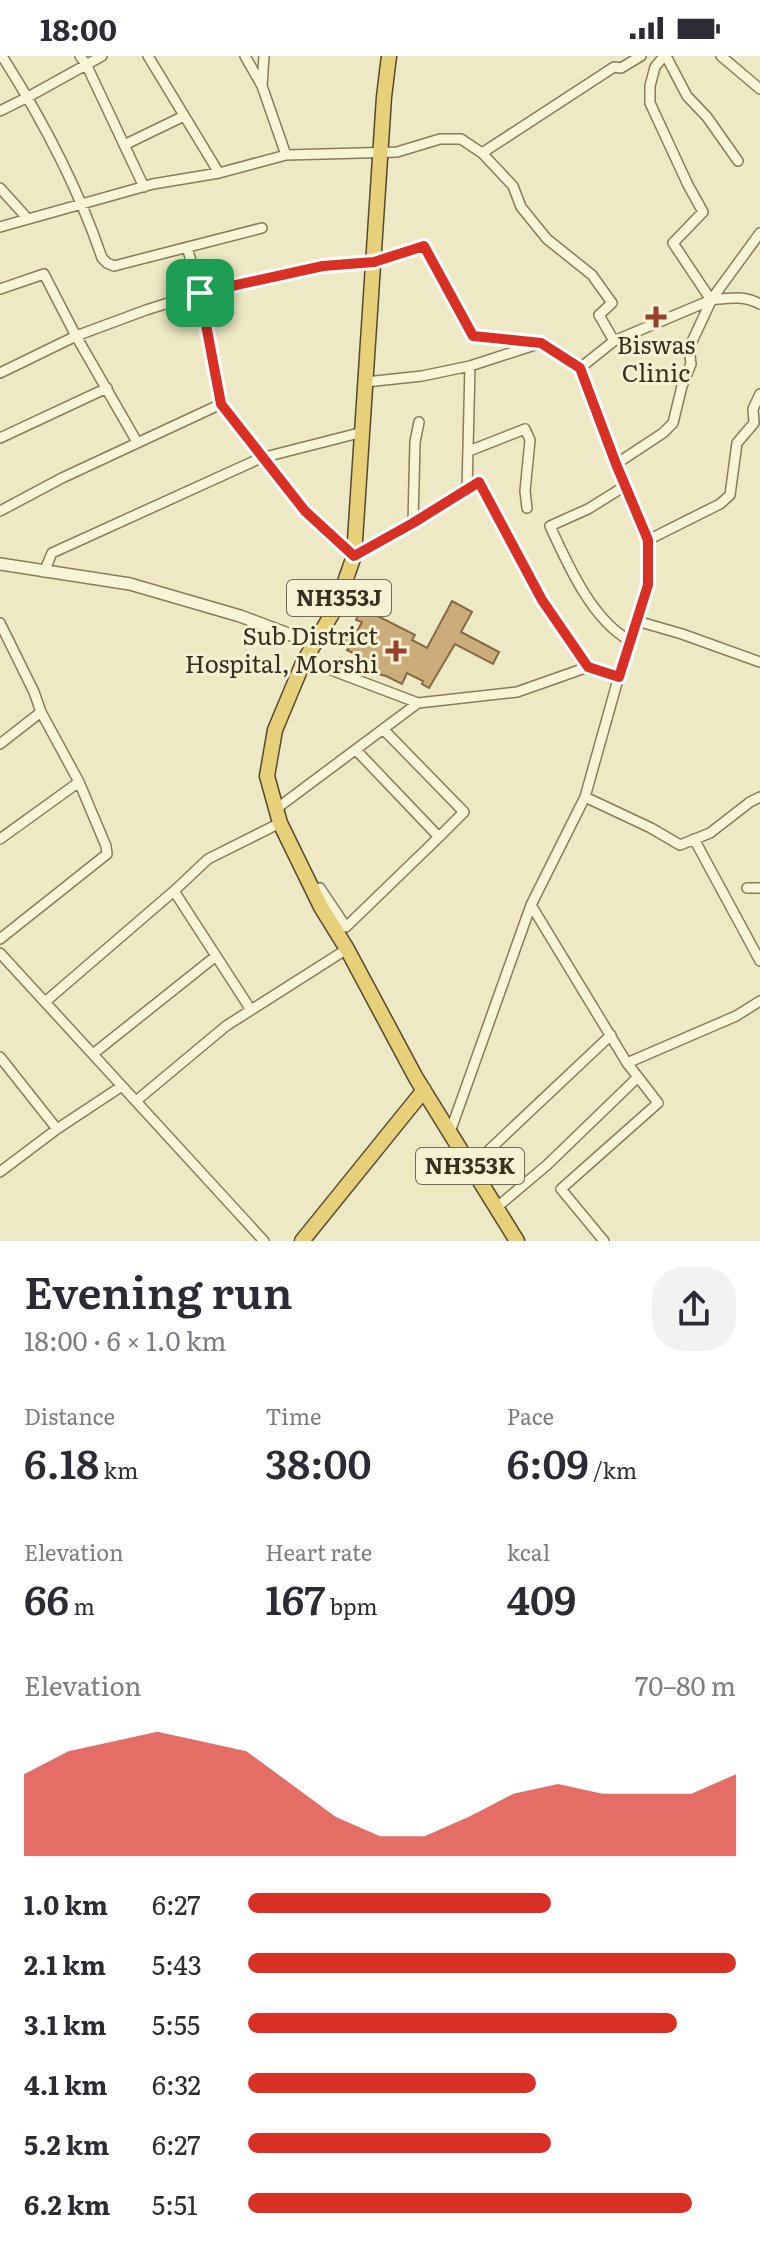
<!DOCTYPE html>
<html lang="en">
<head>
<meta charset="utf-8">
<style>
	body { margin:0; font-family:Literata,serif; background:#f2f2f3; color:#2b2b33; height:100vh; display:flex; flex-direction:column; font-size:30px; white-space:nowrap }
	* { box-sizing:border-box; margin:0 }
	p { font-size:26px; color:#7c7c81 }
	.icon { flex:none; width:44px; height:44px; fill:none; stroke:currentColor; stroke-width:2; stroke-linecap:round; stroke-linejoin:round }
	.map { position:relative; height:1185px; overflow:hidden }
	.side { display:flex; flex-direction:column; background:#fff; flex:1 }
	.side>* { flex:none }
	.pin { position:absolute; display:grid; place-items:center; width:68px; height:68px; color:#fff; margin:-34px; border-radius:16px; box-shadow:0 4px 12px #0006 }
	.round { display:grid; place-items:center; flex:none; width:84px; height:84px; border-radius:32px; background:#f2f2f3 }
	.summary { display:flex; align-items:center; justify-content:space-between; height:136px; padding:0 24px }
	h1 { font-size:44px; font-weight:600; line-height:60px }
	.metrics { display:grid; grid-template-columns:repeat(3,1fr); gap:12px; height:136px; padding:8px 24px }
	.metrics div { display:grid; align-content:center }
	.metrics b { font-size:40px; font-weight:600 }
	.metrics small { font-size:22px; font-weight:400 }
	.metrics p { font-size:22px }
	.chart { height:224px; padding:16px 24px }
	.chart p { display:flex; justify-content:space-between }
	.chart svg { width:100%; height:144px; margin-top:8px; fill:#d93025; opacity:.7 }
	ul { padding:0 24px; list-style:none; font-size:26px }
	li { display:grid; grid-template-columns:128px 96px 1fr; align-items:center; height:60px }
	li i { height:20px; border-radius:10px; background:#d93025 }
	.status { display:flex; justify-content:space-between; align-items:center; height:56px; padding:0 40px; background:#fff; direction:ltr }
	.status svg { height:22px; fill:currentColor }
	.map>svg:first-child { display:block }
</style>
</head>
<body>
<div class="status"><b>18:00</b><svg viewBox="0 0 49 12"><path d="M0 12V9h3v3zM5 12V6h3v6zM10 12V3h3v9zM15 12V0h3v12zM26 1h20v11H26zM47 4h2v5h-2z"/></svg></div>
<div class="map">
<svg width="760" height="1185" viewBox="0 0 760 1185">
	<rect width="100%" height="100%" fill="#ede9c4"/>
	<path fill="#cbac7b" stroke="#866a41" stroke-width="2" d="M452 545 472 556 461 576 499 596 493 608 455 588 429 632 422 628 423 625 407 617 402 628 386 620 378 618 373 613 375 608 347 594 349 591 343 588 348 578 354 581 362 566 356 564 360 554 367 557 368 555 415 579 412 584 427 592Z"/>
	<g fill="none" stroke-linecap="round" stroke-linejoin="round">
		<defs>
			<path id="minor" d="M2 0C42 63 78 131 102 202L107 207 114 210 262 172
				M80 0 86 8 144 131
				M148 0 219 117
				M245 0 262 30
				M264 0 262 30 286 99 397 96 440 83H461L482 97
				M664 0 655 11 650 30V47L688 129 703 156 673 187 711 244C729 242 744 239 760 248
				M666 0 687 40 707 61 738 105
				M721 0 760 33
				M0 55 28 41 102 0
				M124 89 184 60
				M0 132 28 163
				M0 171 153 128 219 117 286 99
				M187 191 200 237 221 348
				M0 233 44 218 76 280 137 386
				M614 285 599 259 612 247 592 219 547 183 521 151 513 130 482 97 614 11 621 12 641 0
				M0 317 76 280 146 254 200 237 323 210 374 206 424 190 473 280 541 287 580 312
				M366 326 422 320 470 310 538 288
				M419 366 415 386 413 467 467 434 470 310
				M0 382 107 332
				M469 395 525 373 530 384 525 435 527 452
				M616 408 663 377 673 367 682 330 691 308 689 292 711 245
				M625 430 588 453 550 470C567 507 592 564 629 584
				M467 434 479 426 542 544 588 611
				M0 455 62 422 221 348 305 455 354 500 413 467
				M648 484 720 448 730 439 737 387 754 367 753 353 760 338
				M44 516 52 497 261 402 363 376
				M637 565 682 578 760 606
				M0 567 34 636 41 656 79 726 106 790 107 798 0 883
				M331 614 418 647 517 636 588 611 619 621
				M0 688 41 656
				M356 694 439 781 464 756 383 673
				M585 741 651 772 680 789 710 777 750 746 760 741
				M276 753 418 647
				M0 783 79 726
				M694 783 760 905
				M747 832H760
				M174 835 251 954
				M313 835 320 832 346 871 439 781
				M531 849 627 1007
				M0 897 264 1185
				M45 946 174 835 208 803 280 767
				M93 998 216 900
				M0 1001 57 1073 122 1030
				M136 1045 226 970 347 893
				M450 1076 531 849 585 741 629 584 648 529V484L616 408 580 312 614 285 711 244 760 177
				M471 1111 611 979
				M0 1116 57 1073
				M496 1152 547 1109 638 1021 627 1007 736 960 760 945
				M604 1185 561 1133 658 1047 638 1021"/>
			<path id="tertiary" d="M0 508 130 528 240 560 315 588"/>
			<path id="trunk" d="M389 0 384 41 354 500 336 551 303 607 275 674 267 720 280 767 321 851 347 893 416 1022 517 1185
				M302 1185 424 1034"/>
		</defs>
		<use href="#minor" stroke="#887c5b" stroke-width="12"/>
		<use href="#tertiary" stroke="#887c5b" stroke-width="14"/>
		<use href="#trunk" stroke="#55492f" stroke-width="17"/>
		<use href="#minor" stroke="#f8f5d7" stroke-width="9"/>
		<use href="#tertiary" stroke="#f8f5d7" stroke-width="11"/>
		<use href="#trunk" stroke="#e6d07a" stroke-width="14"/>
	</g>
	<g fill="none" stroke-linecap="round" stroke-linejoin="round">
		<defs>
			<path id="route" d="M424 190 473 280 541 287 580 312 616 408 648 484V529L619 621 588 611 542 544 479 426 413 467 354 500 305 455 221 348 200 237 323 210 374 206Z"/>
		</defs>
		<use href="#route" stroke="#fff" stroke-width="16"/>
		<use href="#route" stroke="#d93025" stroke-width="10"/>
	</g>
	<g fill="#95402c" stroke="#f5f2d4" stroke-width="3">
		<path d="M652 249h8v8h8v8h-8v8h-8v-8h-8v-8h8z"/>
		<path d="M392 583h8v8h8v8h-8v8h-8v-8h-8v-8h8z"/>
	</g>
	<g text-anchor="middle" stroke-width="6" stroke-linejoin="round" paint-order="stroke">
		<g fill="#f5f2d4" stroke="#716a55" stroke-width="2">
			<rect x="287" y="524" width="104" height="36" rx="6"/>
			<rect x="416" y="1092" width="108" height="36" rx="6"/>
		</g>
		<g font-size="22" font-weight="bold" fill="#38301f">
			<text x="339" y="550">NH353J</text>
			<text x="470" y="1118">NH353K</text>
		</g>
		<g font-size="24" fill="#38301f" stroke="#f5f2d4">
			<text x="656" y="298">Biswas<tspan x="656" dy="28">Clinic</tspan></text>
			<text x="378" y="589" text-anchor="end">Sub District<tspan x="378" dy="28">Hospital, Morshi</tspan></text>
		</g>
	</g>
</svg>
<div class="pin" style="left:200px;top:237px;background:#1e9e55"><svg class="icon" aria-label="arrive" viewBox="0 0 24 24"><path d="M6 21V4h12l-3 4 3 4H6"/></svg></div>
</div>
<section class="side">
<div class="summary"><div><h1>Evening run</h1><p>18:00 · 6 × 1.0 km</p></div><a class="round"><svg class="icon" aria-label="share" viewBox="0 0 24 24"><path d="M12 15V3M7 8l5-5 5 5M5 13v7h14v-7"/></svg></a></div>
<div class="metrics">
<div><p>Distance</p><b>6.18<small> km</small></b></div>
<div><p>Time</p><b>38:00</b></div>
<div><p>Pace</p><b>6:09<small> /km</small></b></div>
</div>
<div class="metrics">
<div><p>Elevation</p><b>66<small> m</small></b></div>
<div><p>Heart rate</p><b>167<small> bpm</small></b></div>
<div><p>kcal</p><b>409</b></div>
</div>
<div class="chart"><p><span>Elevation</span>70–80 m</p>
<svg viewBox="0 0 160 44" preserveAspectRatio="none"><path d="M0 44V19L10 12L20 9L30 6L40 9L50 12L60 22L70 32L80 38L90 38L100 32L110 25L120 22L130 25L140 25L150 25L160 19V44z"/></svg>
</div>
<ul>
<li><b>1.0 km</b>6:27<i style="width:62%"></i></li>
<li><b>2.1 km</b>5:43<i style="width:100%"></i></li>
<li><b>3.1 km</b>5:55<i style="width:88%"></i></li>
<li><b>4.1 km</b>6:32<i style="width:59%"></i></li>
<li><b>5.2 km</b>6:27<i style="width:62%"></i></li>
<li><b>6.2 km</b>5:51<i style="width:91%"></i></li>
</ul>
</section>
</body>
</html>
